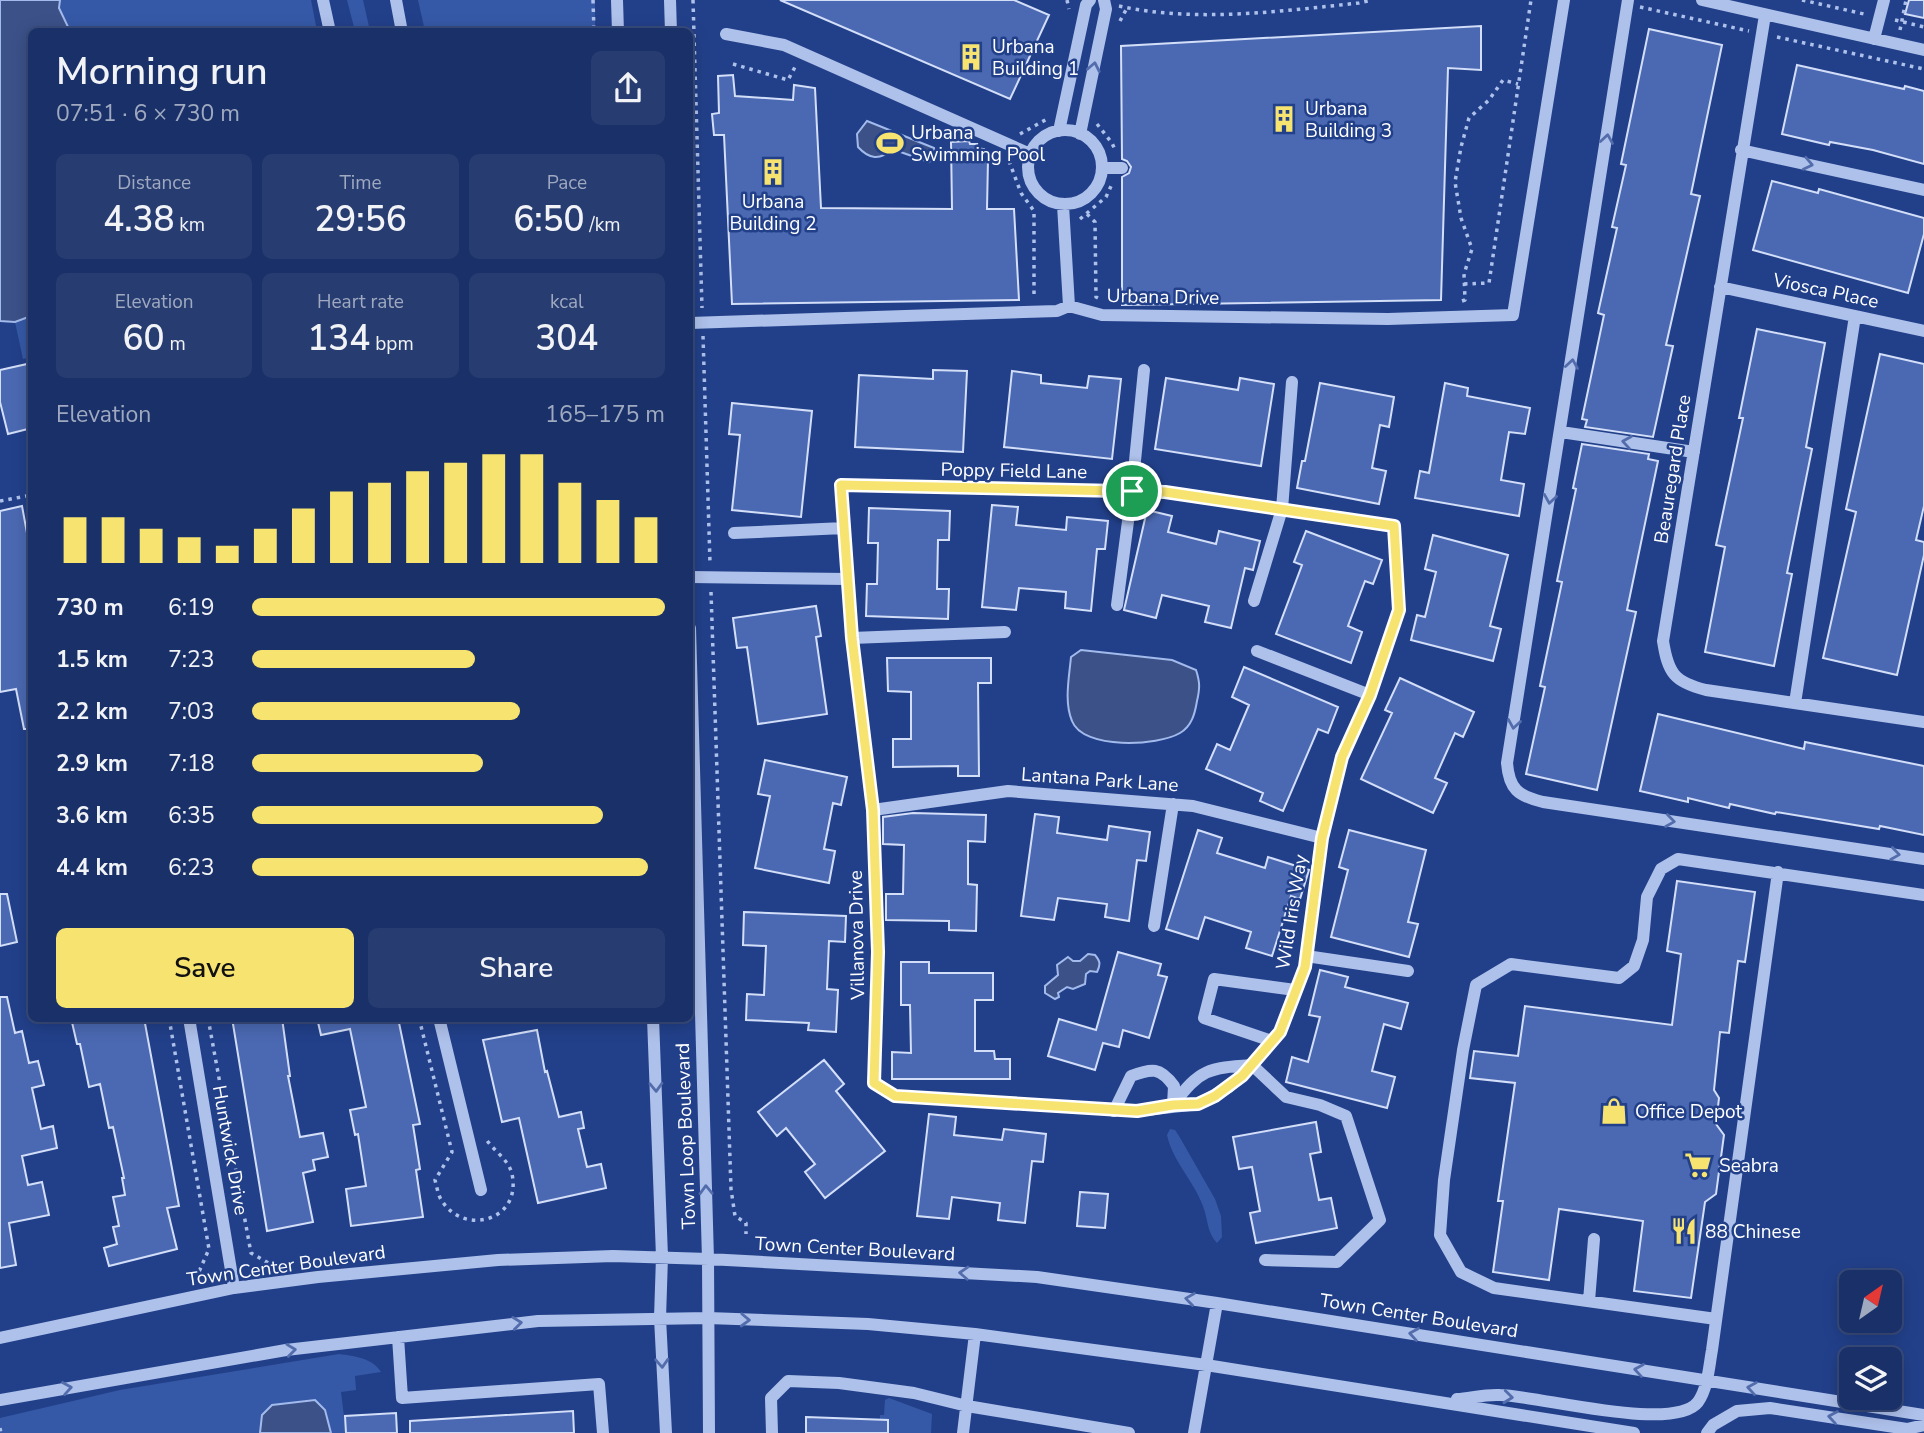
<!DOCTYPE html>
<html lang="en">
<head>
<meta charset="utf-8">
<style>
	body { margin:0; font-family:"Nunito Sans",sans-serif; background:#273c71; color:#f1f3f6; height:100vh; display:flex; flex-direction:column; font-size:26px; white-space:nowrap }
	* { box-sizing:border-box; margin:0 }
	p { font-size:23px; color:#9fa9c0 }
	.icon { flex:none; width:38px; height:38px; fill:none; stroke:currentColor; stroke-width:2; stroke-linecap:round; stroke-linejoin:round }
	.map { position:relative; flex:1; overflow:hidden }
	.panel { position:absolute; left:28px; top:28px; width:665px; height:994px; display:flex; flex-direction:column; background:#1a3068; border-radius:10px; box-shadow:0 4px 18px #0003,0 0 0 2px #384b7c }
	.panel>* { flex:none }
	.needle { width:46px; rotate:34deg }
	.buttons { position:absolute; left:1839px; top:1270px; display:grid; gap:14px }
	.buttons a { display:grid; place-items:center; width:63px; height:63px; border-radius:10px; background:#1a3068; box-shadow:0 4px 18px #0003,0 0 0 2px #384b7c; font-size:35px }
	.pin { position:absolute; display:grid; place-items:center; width:60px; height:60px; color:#fff; margin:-30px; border:4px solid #fff; border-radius:50%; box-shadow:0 2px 7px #0007 }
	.round { display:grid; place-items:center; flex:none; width:74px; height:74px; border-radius:10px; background:#273c71 }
	.headline { display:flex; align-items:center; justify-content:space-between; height:119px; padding:0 28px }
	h1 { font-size:38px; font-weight:600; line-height:52px }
	.stats { display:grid; grid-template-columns:repeat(3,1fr); gap:10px; height:119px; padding:7px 28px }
	.stats div { display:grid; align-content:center; border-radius:10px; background:#273c71; text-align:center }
	.stats b { font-size:35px; font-weight:600 }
	.stats small { font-size:19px; font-weight:400 }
	.stats p { font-size:19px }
	.chart { height:196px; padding:14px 28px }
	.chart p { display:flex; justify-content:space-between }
	.chart svg { width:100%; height:126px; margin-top:7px; stroke:#f7e470; stroke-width:6 }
	.cta { display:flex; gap:14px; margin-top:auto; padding:14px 28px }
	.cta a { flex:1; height:80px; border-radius:10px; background:#f7e470; color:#111; font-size:28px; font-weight:600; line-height:80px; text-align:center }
	.cta a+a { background:#273c71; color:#f1f3f6 }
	ul { padding:0 28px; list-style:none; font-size:23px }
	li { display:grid; grid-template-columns:112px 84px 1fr; align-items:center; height:52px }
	li i { height:18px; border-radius:9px; background:#f7e470 }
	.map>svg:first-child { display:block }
</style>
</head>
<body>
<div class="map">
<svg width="1924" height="1433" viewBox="0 0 1924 1433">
	<rect width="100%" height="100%" fill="#22408a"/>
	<path fill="#3659a7" d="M60 0H311L317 31H70L59 8Z
		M347 0H363L370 31H355Z
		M418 0H595V31H425Z
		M31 316V357L23 359 15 322Z
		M1170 1129 1175 1130 1179 1136 1215 1199 1221 1216 1222 1237 1217 1243C1207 1233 1208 1219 1203 1206 1194 1181 1173 1162 1167 1135Z
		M339 1354C355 1356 372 1358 381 1372L355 1376 356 1390 341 1392 346 1433H0V1418L120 1390Z
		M889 1398 932 1414 931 1433H880V1415H884L885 1400Z"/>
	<path fill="#3b5188" stroke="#a2baec" stroke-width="2" d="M0 0H60L59 8 70 31 32 32 31 316 15 322 0 321Z
		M867 121 934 148 935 157 929 162 892 149C880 161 869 159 858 147L857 134Z
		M1081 650 1172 660 1196 670C1200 682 1200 688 1197 701 1195 713 1192 726 1180 733 1158 746 1083 750 1072 721 1064 702 1069 678 1071 657Z
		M1088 954 1095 955C1100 961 1101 964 1097 972L1090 971 1086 974 1085 984 1073 989 1067 987 1058 993 1059 997 1055 999 1045 993V986L1058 975 1057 965 1068 957 1073 961H1080Z
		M315 1400 325 1410 331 1433H260L262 1415 272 1405Z"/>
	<path fill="#4b69b2" stroke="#d3def8" stroke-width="2" d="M780 0H1014L1049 15 1010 99Z
		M1909 0H1924V18L1905 14Z
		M1481 26V70L1448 68 1441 300 1122 305V177L1129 173 1131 167 1127 161 1122 159 1121 46Z
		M1649 29 1722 45 1691 194 1700 196 1666 345 1673 346 1653 437 1585 427 1587 420 1582 419 1604 315 1598 313 1617 228 1612 227 1626 165 1621 164Z
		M1797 65 1904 89 1905 86 1924 91V164L1873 150 1830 142 1829 145 1782 134Z
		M733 75 735 96 793 100 794 85 815 88 821 208 952 209 951 142 969 141 970 144H977L976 148 984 149 983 159 988 160 987 209H1014L1019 300 732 304 724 135H714L712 114 719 113 718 76Z
		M1772 181 1818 193 1819 189 1924 218V234L1908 293 1753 250Z
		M1757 329 1825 343 1806 447 1812 449 1787 573 1792 574 1774 666 1705 652 1725 547 1716 545 1743 418H1739Z
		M1880 354 1924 364V506L1916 540 1924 542V555L1897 675 1823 658 1856 512 1846 509Z
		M27 364 32 380V428L8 434 0 402V370Z
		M933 370 967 371 963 452 855 447 859 375 933 379Z
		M1012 371 1041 375V383L1087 388 1089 376 1121 379 1112 459 1004 447Z
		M1166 378 1238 390 1240 378 1274 384 1261 466 1155 449Z
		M1320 383 1394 397 1389 427 1380 425 1372 468 1386 471 1379 504 1297 488 1302 461H1305Z
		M1445 383 1468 388 1467 396 1530 408 1525 434 1509 432 1501 480 1524 484 1519 516 1415 498 1420 471 1429 473Z
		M732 403 812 411 801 517 732 510 740 435 729 434Z
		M1582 444 1649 454 1648 459 1658 461 1627 610 1636 612 1597 790 1526 774 1545 687 1540 686 1562 582 1557 581 1576 489 1573 488Z
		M992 505 1018 507 1016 525 1066 530 1067 517 1108 521 1105 549H1097L1091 611 1065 608 1066 592 1019 588 1016 610 982 607Z
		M22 506 32 560V729H24L16 689 0 692V511Z
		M869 508 950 511 949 540H938L937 589H949L948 619 866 616 867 584H877L878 543H868Z
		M1147 510 1172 516 1168 532 1216 544 1219 531 1260 541 1253 570 1245 568 1231 628 1205 622 1209 606 1162 595 1156 618 1124 610Z
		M1306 531 1382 560 1373 584 1365 581 1348 626 1362 632 1351 663 1276 634 1302 565 1294 562Z
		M1433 535 1508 555 1490 626 1501 629 1493 661 1411 640 1417 615 1425 617 1436 572 1425 569Z
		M816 606 821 636 816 637 827 714 758 724 747 647 737 648 733 618Z
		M887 658H991V683H978L979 776H958V766L893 767V739H911V692L888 691Z
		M1244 667 1338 707 1328 733 1318 729 1283 811 1260 801 1263 793 1206 769 1217 744 1230 750 1249 705 1232 697Z
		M1400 678 1474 712 1463 737 1455 733 1435 778 1447 783 1433 813 1361 779 1392 713 1385 710Z
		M1658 714 1804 749 1805 742 1924 766V835L1880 826 1879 829 1776 812 1775 814 1730 804 1729 808 1688 798V802L1640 791Z
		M765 760 847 777 841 805 833 803 824 849 835 851 829 883 755 868 770 796 758 794Z
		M913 813 986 815 985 842 968 841V884L977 885 976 931 949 930V921L886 920V894H903L904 845 883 844V817Z
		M1035 814 1059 817 1057 833 1107 840 1109 826 1150 832 1146 861 1137 860 1129 921 1105 917 1107 904 1058 898 1054 920 1021 916Z
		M1198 830 1222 838 1217 853 1265 868 1268 857 1309 870 1300 899 1291 896 1272 956 1246 948 1251 932 1205 917 1198 939 1166 929Z
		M1349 830 1426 850 1408 922 1418 924 1409 957 1331 937 1348 870 1339 867Z
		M1677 881 1755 892 1745 962 1738 961 1729 1033 1720 1032 1714 1090 1719 1098 1716 1124 1724 1135 1716 1194 1705 1202 1691 1298 1634 1291 1643 1221 1559 1209 1549 1280 1493 1272 1503 1201H1498L1515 1083 1470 1078 1474 1051 1518 1056 1525 1006 1672 1025 1681 954 1667 951Z
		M0 894H7L17 942 0 946Z
		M744 912 846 916 845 942 829 941 827 989 838 990 836 1032 808 1030 809 1023 746 1020 747 994 764 995 766 946 743 945Z
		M1118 952 1161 964 1158 975 1167 977 1149 1038 1123 1030 1119 1047 1103 1043 1095 1070 1048 1056 1059 1019 1096 1030Z
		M901 962H929V973H993V1000H975V1051H994L995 1059H1010V1079H892V1052L911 1053 910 1005H901Z
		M1320 970 1348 977 1345 987 1408 1003 1401 1029 1384 1024 1372 1071 1395 1077 1387 1108 1286 1082 1292 1057 1308 1062 1320 1017 1309 1015Z
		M0 997H7L15 1033 22 1031 29 1063 38 1061 44 1085 32 1088 41 1129 53 1126 57 1148 22 1156 28 1185 42 1182 49 1215 9 1223 16 1265 0 1268Z
		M71 1018H144L179 1206 167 1208 177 1249 109 1266 104 1248 117 1244 113 1227 119 1226 113 1197 125 1195 122 1178H124L113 1127 109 1128 100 1084 89 1087 80 1044H77Z
		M232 1018H282L290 1076H288L300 1137 323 1133 328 1157 313 1160 315 1170 303 1173 313 1222 267 1231Z
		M317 1018H398L420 1124 413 1125 420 1169 416 1170 423 1217 351 1226 346 1189 366 1186 358 1134 355 1135 350 1110 366 1107 350 1029 321 1035Z
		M537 1030 545 1072 547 1071 559 1117 581 1112 584 1128 578 1129 587 1167 601 1164 606 1188 538 1203 519 1118 502 1122 483 1040Z
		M824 1060 844 1084 836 1091 885 1151 825 1198 805 1172 815 1164 786 1128 777 1136 758 1112Z
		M929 1114 956 1117 954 1135 1002 1140 1004 1129 1046 1134 1043 1162 1032 1161 1025 1223 998 1220 1000 1203 952 1197 949 1219 917 1216Z
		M1316 1122 1321 1152 1310 1154 1319 1200 1331 1198 1337 1228 1256 1243 1250 1213 1260 1211 1252 1167 1239 1169 1233 1137Z
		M1080 1192 1108 1194 1105 1228 1077 1226Z
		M573 1411 574 1433H410V1421Z
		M396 1413 397 1433H346L345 1416Z
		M806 1417 888 1420V1433H806Z"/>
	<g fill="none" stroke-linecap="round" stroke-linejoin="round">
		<path stroke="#aec1eb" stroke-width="3.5" stroke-dasharray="3.5 5" stroke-linecap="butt" d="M593 0 594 32
			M693 0 702 308
			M1067 0 1069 9
			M1802 0 1864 14
			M1119 6C1195 23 1283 11 1359 3L1372 0
			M1640 7 1749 31
			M1895 20 1924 27
			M1120 21 1127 8
			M1900 30 1906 0
			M1777 37 1924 69
			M733 64 788 80 795 67
			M1097 124 1112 143 1116 152
			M1020 134 1047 119
			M1009 161 1021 193 1034 211V298
			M1087 214 1095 222 1096 297 1098 298
			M1080 219 1106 197 1112 184
			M1464 284 1489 283 1531 0
			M1462 301 1465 300 1464 274 1472 249 1461 218 1455 182 1461 147 1469 118 1489 100 1503 80 1518 84
			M703 336 710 563
			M0 501 32 495
			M711 592 731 1189 735 1216 746 1223V1234
			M169 1018 209 1249 198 1274
			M208 1018 251 1253 272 1265
			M419 1018 452 1152 435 1180C437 1187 438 1196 442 1201 464 1236 522 1221 512 1174 509 1160 493 1150 486 1139
			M0 1428 1 1433"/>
		<path stroke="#aec1eb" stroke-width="12" d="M323 0 330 32
			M396 0 402 32
			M617 0 618 32
			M670 0 671 32
			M1628 0 1507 763C1509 789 1518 796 1543 802L1924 859
			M1702 0 1924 50
			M1765 15 1663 641C1668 673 1674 682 1706 690L1924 722
			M726 34 784 45 1030 154
			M1874 39 1884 0
			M1028 167a37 37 0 1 1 74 0a37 37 0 1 1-74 0Z
			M1059 131 1086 5 1090 0
			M1080 134 1106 9 1104 0
			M1741 150 1924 190
			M1102 168H1122
			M1063 205 1069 306
			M1720 287 1924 331
			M690 323 1057 311 1069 306 1102 315 1388 319 1513 315 1564 0
			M1561 432 1694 452
			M841 485 1165 492 1394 526 1399 610 1370 695 1342 757 1322 838 1305 967 1280 1032 1252 1065 1229 1087 1198 1104 1137 1111 895 1096 874 1083 878 952 873 810 852 638Z
			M734 533 844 528
			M690 577 847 579
			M1254 601 1282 509 1292 382
			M1117 605 1132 491 1144 370
			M690 628 708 1259 709 1433
			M852 638 1005 632
			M1257 651 1370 695
			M1795 703 1855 316
			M873 810 1008 791 1193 806 1322 838
			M1154 926 1173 804
			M1306 956 1408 971
			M189 1018 234 1288
			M439 1018 481 1190
			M653 1018 662 1257 660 1318 666 1433
			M1272 1041 1204 1018 1214 979 1295 990
			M1173 1105C1200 1069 1208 1068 1252 1065L1286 1097 1320 1105 1346 1116 1380 1220 1337 1262 1265 1260
			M1114 1111 1131 1076C1152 1068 1160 1067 1174 1086L1173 1105
			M1589 1301 1594 1239
			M1716 1319 1494 1288 1461 1272 1440 1235 1444 1180 1463 1050 1476 985 1511 964 1619 978 1634 966 1643 940 1647 897 1661 869 1678 859 1924 895
			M398 1337 402 1398 599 1384 603 1433
			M0 1338 234 1288 318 1277 498 1260 613 1256 708 1259 1037 1277 1217 1303 1924 1415
			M1457 1399C1471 1398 1486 1394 1500 1395 1540 1396 1674 1433 1698 1402 1708 1388 1709 1366 1712 1350L1778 872
			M0 1400 286 1350 538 1321 708 1318 868 1324 975 1334 1206 1365 1634 1433
			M772 1433 771 1398 788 1381 839 1383 914 1393 967 1406 1129 1433
			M963 1433 975 1334
			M1194 1433 1217 1303
			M1707 1433 1713 1425 1737 1411 1770 1408 1907 1429 1924 1425"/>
	</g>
	<defs><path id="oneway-chevron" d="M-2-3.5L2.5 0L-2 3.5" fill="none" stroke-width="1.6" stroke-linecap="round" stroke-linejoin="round" transform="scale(1.75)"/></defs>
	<g stroke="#536dac">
		<use href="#oneway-chevron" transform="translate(1094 67) rotate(-79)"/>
		<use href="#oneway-chevron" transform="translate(1607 139) rotate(-81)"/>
		<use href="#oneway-chevron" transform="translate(1808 164) rotate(12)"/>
		<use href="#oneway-chevron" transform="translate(1572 364) rotate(-81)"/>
		<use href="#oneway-chevron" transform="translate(1627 442) rotate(-171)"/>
		<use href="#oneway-chevron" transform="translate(1550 499) rotate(99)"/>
		<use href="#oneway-chevron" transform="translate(1514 724) rotate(99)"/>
		<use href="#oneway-chevron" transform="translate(1670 821) rotate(8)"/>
		<use href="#oneway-chevron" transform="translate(1895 854) rotate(8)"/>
		<use href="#oneway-chevron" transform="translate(656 1087) rotate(88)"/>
		<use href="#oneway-chevron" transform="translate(706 1190) rotate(-92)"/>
		<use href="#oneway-chevron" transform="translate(964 1273) rotate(-177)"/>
		<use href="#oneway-chevron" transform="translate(1190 1299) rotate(-172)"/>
		<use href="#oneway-chevron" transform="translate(745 1320) rotate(2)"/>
		<use href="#oneway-chevron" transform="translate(517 1323) rotate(-7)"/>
		<use href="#oneway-chevron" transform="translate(1414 1334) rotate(-171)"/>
		<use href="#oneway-chevron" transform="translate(291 1350) rotate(-7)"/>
		<use href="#oneway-chevron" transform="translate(662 1363) rotate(87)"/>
		<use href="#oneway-chevron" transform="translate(1639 1370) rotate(-171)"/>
		<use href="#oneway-chevron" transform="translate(67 1388) rotate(-10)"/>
		<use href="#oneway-chevron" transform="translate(1752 1388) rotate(-171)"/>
		<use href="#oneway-chevron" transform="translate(1508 1397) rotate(6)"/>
		<use href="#oneway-chevron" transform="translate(1833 1417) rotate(-171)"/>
	</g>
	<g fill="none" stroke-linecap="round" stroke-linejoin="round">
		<defs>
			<path id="route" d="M841 485 1165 492 1394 526 1399 610 1370 695 1342 757 1322 838 1305 967 1280 1032 1242 1076 1215 1096 1198 1104 1173 1105 1137 1111 895 1096 874 1083 878 952 873 810 852 638Z"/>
		</defs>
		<use href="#route" stroke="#fff" stroke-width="14"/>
		<use href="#route" stroke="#f7e470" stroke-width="9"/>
	</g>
	<defs>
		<symbol id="building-bare" viewBox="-9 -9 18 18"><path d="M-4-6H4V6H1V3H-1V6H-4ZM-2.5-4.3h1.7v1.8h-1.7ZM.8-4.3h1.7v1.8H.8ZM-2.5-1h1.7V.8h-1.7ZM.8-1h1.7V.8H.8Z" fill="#f7e470" stroke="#22408a" stroke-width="2.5" paint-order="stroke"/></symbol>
		<symbol id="stadium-bare" viewBox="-9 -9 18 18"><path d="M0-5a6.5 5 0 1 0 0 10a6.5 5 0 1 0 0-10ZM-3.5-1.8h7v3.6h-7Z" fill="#f7e470" stroke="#22408a" stroke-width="2.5" paint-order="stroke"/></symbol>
		<symbol id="shop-bare" viewBox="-9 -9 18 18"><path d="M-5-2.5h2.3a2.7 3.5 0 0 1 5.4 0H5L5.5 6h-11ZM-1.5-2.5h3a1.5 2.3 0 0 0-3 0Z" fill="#f7e470" stroke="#22408a" stroke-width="2.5" paint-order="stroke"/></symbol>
		<symbol id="supermarket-bare" viewBox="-9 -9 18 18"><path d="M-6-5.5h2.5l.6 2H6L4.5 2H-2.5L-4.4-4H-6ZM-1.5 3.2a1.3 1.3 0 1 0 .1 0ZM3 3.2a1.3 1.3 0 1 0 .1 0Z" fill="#f7e470" stroke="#22408a" stroke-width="2.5" paint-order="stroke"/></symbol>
		<symbol id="restaurant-bare" viewBox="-9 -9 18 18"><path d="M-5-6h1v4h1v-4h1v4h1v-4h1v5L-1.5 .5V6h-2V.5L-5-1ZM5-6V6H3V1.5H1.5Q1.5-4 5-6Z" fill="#f7e470" stroke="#22408a" stroke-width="2.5" paint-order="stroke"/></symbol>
	</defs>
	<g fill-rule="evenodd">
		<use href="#building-bare" x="952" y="38" width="38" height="38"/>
		<use href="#building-bare" x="1265" y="100" width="38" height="38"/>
		<use href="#stadium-bare" x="871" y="124" width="38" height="38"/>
		<use href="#building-bare" x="754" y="153" width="38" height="38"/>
		<use href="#shop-bare" x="1595" y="1092" width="38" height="38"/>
		<use href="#supermarket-bare" x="1679" y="1146" width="38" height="38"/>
		<use href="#restaurant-bare" x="1665" y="1212" width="38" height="38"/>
	</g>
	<g text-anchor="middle" stroke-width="5" stroke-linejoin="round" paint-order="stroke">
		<g font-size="19" fill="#fff" stroke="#22408a" text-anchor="start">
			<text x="992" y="53">Urbana<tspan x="992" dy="22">Building 1</tspan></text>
			<text x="1305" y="115">Urbana<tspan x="1305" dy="22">Building 3</tspan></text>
			<text x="911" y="139">Urbana<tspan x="911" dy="22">Swimming Pool</tspan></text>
			<text x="773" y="208" text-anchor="middle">Urbana<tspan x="773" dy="22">Building 2</tspan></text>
			<text x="1635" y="1118">Office Depot</text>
			<text x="1719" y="1172">Seabra</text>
			<text x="1705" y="1238">88 Chinese</text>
		</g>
		<g font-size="19" fill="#fff" stroke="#22408a">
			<text transform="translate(1826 290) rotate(12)" y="7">Viosca Place</text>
			<text transform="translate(1163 296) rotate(1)" y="7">Urbana Drive</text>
			<text transform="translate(1672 469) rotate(-81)" y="7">Beauregard Place</text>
			<text transform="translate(1014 470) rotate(1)" y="7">Poppy Field Lane</text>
			<text transform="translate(1100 779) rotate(4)" y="7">Lantana Park Lane</text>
			<text transform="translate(1291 912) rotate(-81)" y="7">Wild Iris Way</text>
			<text transform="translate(856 935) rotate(-91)" y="7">Villanova Drive</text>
			<text transform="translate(685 1136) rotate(-92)" y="7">Town Loop Boulevard</text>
			<text transform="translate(231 1150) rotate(80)" y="7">Huntwick Drive</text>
			<text transform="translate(855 1248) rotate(3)" y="7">Town Center Boulevard</text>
			<text transform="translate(286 1265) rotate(-8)" y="7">Town Center Boulevard</text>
			<text transform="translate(1419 1315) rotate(9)" y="7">Town Center Boulevard</text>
		</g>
	</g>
</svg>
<div class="buttons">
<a><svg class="needle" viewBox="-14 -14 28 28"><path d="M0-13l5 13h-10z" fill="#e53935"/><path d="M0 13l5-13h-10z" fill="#9fa9c0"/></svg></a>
<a><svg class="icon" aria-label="layers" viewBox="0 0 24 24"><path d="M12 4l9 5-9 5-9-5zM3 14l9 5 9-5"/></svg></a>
</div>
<div class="pin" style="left:1132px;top:491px;background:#1e9e55"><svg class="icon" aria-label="arrive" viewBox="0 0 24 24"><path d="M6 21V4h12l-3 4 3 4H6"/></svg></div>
<section class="panel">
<div class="headline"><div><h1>Morning run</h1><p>07:51 · 6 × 730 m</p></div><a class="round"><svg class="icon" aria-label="share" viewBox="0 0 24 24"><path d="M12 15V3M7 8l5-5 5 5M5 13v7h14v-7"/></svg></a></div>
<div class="stats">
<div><p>Distance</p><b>4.38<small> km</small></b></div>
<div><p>Time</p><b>29:56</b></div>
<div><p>Pace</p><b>6:50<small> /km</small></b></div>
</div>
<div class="stats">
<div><p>Elevation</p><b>60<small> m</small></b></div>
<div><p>Heart rate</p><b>134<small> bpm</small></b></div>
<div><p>kcal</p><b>304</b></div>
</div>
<div class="chart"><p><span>Elevation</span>165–175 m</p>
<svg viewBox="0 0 160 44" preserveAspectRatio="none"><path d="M5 44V28M15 44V28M25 44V32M35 44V35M45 44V38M55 44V32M65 44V25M75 44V19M85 44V16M95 44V12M105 44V9M115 44V6M125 44V6M135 44V16M145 44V22M155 44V28"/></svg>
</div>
<ul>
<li><b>730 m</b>6:19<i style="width:100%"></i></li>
<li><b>1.5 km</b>7:23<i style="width:54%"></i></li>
<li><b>2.2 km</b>7:03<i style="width:65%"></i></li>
<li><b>2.9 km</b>7:18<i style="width:56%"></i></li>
<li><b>3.6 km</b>6:35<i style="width:85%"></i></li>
<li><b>4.4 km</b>6:23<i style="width:96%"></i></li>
</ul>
<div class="cta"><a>Save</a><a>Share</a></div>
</section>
</div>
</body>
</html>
